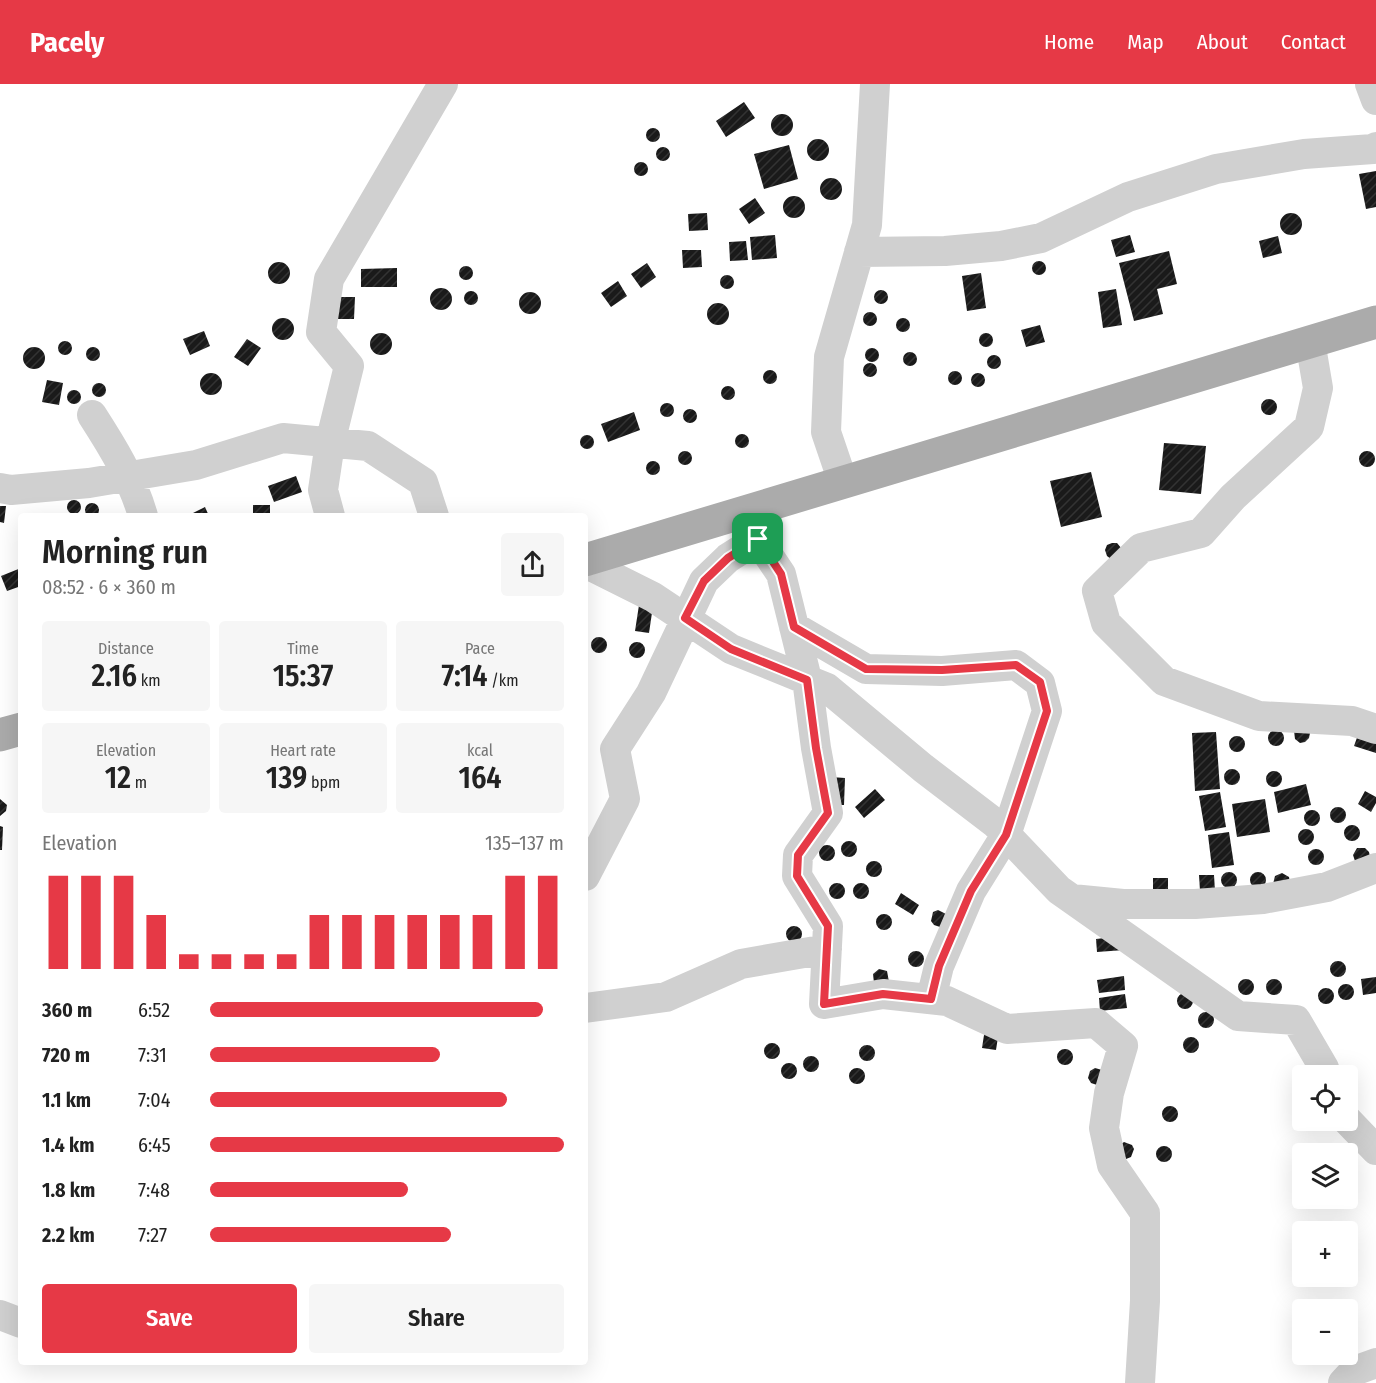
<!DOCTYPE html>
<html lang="en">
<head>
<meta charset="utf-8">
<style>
	body { margin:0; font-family:"Fira Sans Condensed",sans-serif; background:#f6f6f6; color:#222; height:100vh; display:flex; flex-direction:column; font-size:22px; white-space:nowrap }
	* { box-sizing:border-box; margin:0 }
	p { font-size:20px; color:#767676 }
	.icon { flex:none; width:33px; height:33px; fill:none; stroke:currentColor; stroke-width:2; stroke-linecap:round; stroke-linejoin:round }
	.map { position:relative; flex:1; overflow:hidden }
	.sheet { position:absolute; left:18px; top:429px; width:570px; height:852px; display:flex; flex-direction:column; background:#fff; border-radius:6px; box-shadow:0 6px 24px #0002 }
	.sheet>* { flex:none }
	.tools { position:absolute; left:1292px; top:981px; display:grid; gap:12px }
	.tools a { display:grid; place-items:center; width:66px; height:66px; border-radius:6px; background:#fff; box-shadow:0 6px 24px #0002; font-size:30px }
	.pin { position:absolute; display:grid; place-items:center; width:51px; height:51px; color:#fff; margin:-26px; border-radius:12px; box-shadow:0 3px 9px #0006 }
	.round { display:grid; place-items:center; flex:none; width:63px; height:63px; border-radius:6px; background:#f6f6f6 }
	.overview { display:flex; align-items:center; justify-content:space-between; height:102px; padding:0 24px }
	h1 { font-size:33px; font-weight:600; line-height:45px }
	.stats { display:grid; grid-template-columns:repeat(3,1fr); gap:9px; height:102px; padding:6px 24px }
	.stats div { display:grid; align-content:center; border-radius:6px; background:#f6f6f6; text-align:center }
	.stats b { font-size:30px; font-weight:600 }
	.stats small { font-size:16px; font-weight:400 }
	.stats p { font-size:16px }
	.chart { height:168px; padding:12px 24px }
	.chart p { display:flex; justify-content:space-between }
	.chart svg { width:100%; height:108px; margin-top:6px; stroke:#e63946; stroke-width:6 }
	.primary-button { display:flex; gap:12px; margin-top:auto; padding:12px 24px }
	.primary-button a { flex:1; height:69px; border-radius:6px; background:#e63946; color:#fff; font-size:24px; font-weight:600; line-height:69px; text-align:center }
	.primary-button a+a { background:#f6f6f6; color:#222 }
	ul { padding:0 24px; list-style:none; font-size:20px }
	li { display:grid; grid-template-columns:96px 72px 1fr; align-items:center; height:45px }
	li i { height:15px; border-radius:8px; background:#e63946 }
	header { display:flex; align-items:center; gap:36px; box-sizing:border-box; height:84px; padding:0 30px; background:#e63946; color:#fff }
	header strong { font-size:28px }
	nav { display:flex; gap:33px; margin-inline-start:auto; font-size:21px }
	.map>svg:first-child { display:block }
</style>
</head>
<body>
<header>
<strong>Pacely</strong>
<nav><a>Home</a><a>Map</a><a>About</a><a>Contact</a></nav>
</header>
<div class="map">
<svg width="1376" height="1299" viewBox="0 0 1376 1299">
	<defs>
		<pattern id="building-hatch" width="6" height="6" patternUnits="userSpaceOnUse" patternTransform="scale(1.5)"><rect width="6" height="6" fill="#1a1a1a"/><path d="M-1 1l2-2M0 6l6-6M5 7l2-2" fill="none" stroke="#333"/></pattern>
	</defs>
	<rect width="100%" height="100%" fill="#fff"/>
	<path fill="url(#building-hatch)" d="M744 18 755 34 726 53 716 37Z
		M771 41a11 11 0 1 1 22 0a11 11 0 1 1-22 0Z
		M646 51a7 7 0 1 1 14 0a7 7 0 1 1-14 0Z
		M807 66a11 11 0 1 1 22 0a11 11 0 1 1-22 0Z
		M789 61 798 95 764 105 754 70Z
		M656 70a7 7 0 1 1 14 0a7 7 0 1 1-14 0Z
		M634 85a7 7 0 1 1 14 0a7 7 0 1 1-14 0Z
		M1376 87V123L1366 125 1359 90Z
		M820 105a11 11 0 1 1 22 0a11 11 0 1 1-22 0Z
		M783 123a11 11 0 1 1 22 0a11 11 0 1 1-22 0Z
		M755 114 765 129 749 140 739 125Z
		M1280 140a11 11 0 1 1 22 0a11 11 0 1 1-22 0Z
		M707 129 708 146 689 147 688 130Z
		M775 151 777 174 752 176 750 153Z
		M1130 151 1135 168 1116 173 1111 156Z
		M1278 152 1282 169 1263 174 1259 157Z
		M746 157 748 176 730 177 729 158Z
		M682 166H701L702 183 683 184Z
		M1169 167 1177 200 1157 205 1163 230 1134 237 1119 179Z
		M1032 184a7 7 0 1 1 14 0a7 7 0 1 1-14 0Z
		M268 189a11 11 0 1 1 22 0a11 11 0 1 1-22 0Z
		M647 179 656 193 641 204 631 190Z
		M459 189a7 7 0 1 1 14 0a7 7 0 1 1-14 0Z
		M397 184V203H361V185Z
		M981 189 986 224 967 227 962 192Z
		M720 198a7 7 0 1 1 14 0a7 7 0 1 1-14 0Z
		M618 197 627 212 611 223 601 209Z
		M430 215a11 11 0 1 1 22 0a11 11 0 1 1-22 0Z
		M1116 205 1122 241 1103 244 1098 208Z
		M874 213a7 7 0 1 1 14 0a7 7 0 1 1-14 0Z
		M464 214a7 7 0 1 1 14 0a7 7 0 1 1-14 0Z
		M519 219a11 11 0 1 1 22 0a11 11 0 1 1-22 0Z
		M338 213H355L354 235H338Z
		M707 230a11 11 0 1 1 22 0a11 11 0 1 1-22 0Z
		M863 235a7 7 0 1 1 14 0a7 7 0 1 1-14 0Z
		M272 245a11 11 0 1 1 22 0a11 11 0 1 1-22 0Z
		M896 241a7 7 0 1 1 14 0a7 7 0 1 1-14 0Z
		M1040 241 1045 258 1026 263 1021 246Z
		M204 247 210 262 190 271 183 255Z
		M370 260a11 11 0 1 1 22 0a11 11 0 1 1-22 0Z
		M979 256a7 7 0 1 1 14 0a7 7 0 1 1-14 0Z
		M247 255 261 264 248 282 234 273Z
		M58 264a7 7 0 1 1 14 0a7 7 0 1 1-14 0Z
		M23 274a11 11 0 1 1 22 0a11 11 0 1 1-22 0Z
		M86 270a7 7 0 1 1 14 0a7 7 0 1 1-14 0Z
		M865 271a7 7 0 1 1 14 0a7 7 0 1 1-14 0Z
		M903 275a7 7 0 1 1 14 0a7 7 0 1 1-14 0Z
		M987 278a7 7 0 1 1 14 0a7 7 0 1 1-14 0Z
		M863 286a7 7 0 1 1 14 0a7 7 0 1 1-14 0Z
		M763 293a7 7 0 1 1 14 0a7 7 0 1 1-14 0Z
		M948 294a7 7 0 1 1 14 0a7 7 0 1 1-14 0Z
		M200 300a11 11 0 1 1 22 0a11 11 0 1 1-22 0Z
		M971 296a7 7 0 1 1 14 0a7 7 0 1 1-14 0Z
		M47 296 63 299 59 321 42 318Z
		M92 306a7 7 0 1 1 14 0a7 7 0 1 1-14 0Z
		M721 309a7 7 0 1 1 14 0a7 7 0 1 1-14 0Z
		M67 313a7 7 0 1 1 14 0a7 7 0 1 1-14 0Z
		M1261 323a8 8 0 1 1 16 0a8 8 0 1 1-16 0Z
		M660 326a7 7 0 1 1 14 0a7 7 0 1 1-14 0Z
		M683 332a7 7 0 1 1 14 0a7 7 0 1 1-14 0Z
		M634 328 640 346 608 358 601 340Z
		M735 357a7 7 0 1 1 14 0a7 7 0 1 1-14 0Z
		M580 358a7 7 0 1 1 14 0a7 7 0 1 1-14 0Z
		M1164 359 1206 362 1201 410 1159 406Z
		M1359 375a8 8 0 1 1 16 0a8 8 0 1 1-16 0Z
		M678 374a7 7 0 1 1 14 0a7 7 0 1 1-14 0Z
		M646 384a7 7 0 1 1 14 0a7 7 0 1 1-14 0Z
		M1091 388 1102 433 1061 443 1050 397Z
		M296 392 302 408 274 418 268 402Z
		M67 423a7 7 0 1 1 14 0a7 7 0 1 1-14 0Z
		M85 426a7 7 0 1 1 14 0a7 7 0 1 1-14 0Z
		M253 421H270V432H253Z
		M0 422H6L4 439 0 438Z
		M205 423 209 432H187Z
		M1112 459H1117L1122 465 1111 475 1107 472 1105 466 1107 461Z
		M21 484V502L7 507 1 492Z
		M639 521 653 522 649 549 635 547Z
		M591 561a8 8 0 1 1 16 0a8 8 0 1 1-16 0Z
		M629 566a8 8 0 1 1 16 0a8 8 0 1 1-16 0Z
		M1268 654a8 8 0 1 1 16 0a8 8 0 1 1-16 0Z
		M1294 647 1310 649 1309 654 1305 658 1300 659 1295 655Z
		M1216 648 1220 705 1195 707 1192 649Z
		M1359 648 1376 653V669L1354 662Z
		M1229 660a8 8 0 1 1 16 0a8 8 0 1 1-16 0Z
		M1224 693a8 8 0 1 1 16 0a8 8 0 1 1-16 0Z
		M1266 695a8 8 0 1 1 16 0a8 8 0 1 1-16 0Z
		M831 693 845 694 844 721H831Z
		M1306 700 1311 721 1278 729 1274 708Z
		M875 705 885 716 864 734 855 723Z
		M1365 707 1376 713V719L1371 728 1358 720Z
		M1220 708 1226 743 1205 747 1199 712Z
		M0 715 7 721 6 727 0 732Z
		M1265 715 1270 748 1237 753 1232 720Z
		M1330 731a8 8 0 1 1 16 0a8 8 0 1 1-16 0Z
		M1304 734a8 8 0 1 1 16 0a8 8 0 1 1-16 0Z
		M1344 749a8 8 0 1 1 16 0a8 8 0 1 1-16 0Z
		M0 742 3 743 2 766H0Z
		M1298 753a8 8 0 1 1 16 0a8 8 0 1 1-16 0Z
		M1229 748 1234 781 1212 784 1208 751Z
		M841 765a8 8 0 1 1 16 0a8 8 0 1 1-16 0Z
		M819 769a8 8 0 1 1 16 0a8 8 0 1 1-16 0Z
		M1357 764H1365L1369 768 1370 773 1355 777 1353 771Z
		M1308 773a8 8 0 1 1 16 0a8 8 0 1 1-16 0Z
		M866 785a8 8 0 1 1 16 0a8 8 0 1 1-16 0Z
		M1221 796a8 8 0 1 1 16 0a8 8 0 1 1-16 0Z
		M1250 796a8 8 0 1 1 16 0a8 8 0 1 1-16 0Z
		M1282 789 1289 793 1290 799 1273 800 1275 792Z
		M1199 791H1214L1215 807H1200Z
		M1153 794H1168V810H1153Z
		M853 807a8 8 0 1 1 16 0a8 8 0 1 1-16 0Z
		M829 807a8 8 0 1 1 16 0a8 8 0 1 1-16 0Z
		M901 809 919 821 913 831 895 820Z
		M938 826 946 830 940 843 934 841 931 837 933 828Z
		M876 838a8 8 0 1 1 16 0a8 8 0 1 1-16 0Z
		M786 850a8 8 0 1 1 16 0a8 8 0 1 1-16 0Z
		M1122 852 1124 866 1097 868 1096 855Z
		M908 875a8 8 0 1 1 16 0a8 8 0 1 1-16 0Z
		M1330 885a8 8 0 1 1 16 0a8 8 0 1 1-16 0Z
		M879 885 887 887 889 898 874 899 873 890Z
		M1124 892 1125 906 1099 909 1097 896Z
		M1376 893V909L1363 911 1361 895Z
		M1238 903a8 8 0 1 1 16 0a8 8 0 1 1-16 0Z
		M1266 903a8 8 0 1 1 16 0a8 8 0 1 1-16 0Z
		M1338 908a8 8 0 1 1 16 0a8 8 0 1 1-16 0Z
		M1318 912a8 8 0 1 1 16 0a8 8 0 1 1-16 0Z
		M1177 917a8 8 0 1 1 16 0a8 8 0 1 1-16 0Z
		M1125 910 1127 924 1100 927 1099 914Z
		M1198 936a8 8 0 1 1 16 0a8 8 0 1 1-16 0Z
		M986 938 1000 940 996 966 982 964Z
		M1183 961a8 8 0 1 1 16 0a8 8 0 1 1-16 0Z
		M764 967a8 8 0 1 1 16 0a8 8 0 1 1-16 0Z
		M859 969a8 8 0 1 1 16 0a8 8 0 1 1-16 0Z
		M1057 973a8 8 0 1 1 16 0a8 8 0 1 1-16 0Z
		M803 980a8 8 0 1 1 16 0a8 8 0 1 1-16 0Z
		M781 987a8 8 0 1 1 16 0a8 8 0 1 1-16 0Z
		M849 992a8 8 0 1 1 16 0a8 8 0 1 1-16 0Z
		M1095 984 1102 986 1097 1001 1091 999 1088 994 1090 987Z
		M1162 1030a8 8 0 1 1 16 0a8 8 0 1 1-16 0Z
		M1124 1058 1132 1061 1134 1065 1131 1073 1126 1075 1120 1061Z
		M1156 1070a8 8 0 1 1 16 0a8 8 0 1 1-16 0Z"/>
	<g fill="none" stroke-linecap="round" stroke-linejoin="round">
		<path stroke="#d0d0d0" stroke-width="30" d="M1370 0 1376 16
			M859 168 945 167 1001 162 1041 154 1128 113 1216 85 1304 70 1373 65 1376 63
			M1310 257 1318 304 1309 343 1233 413 1201 449 1141 464 1097 507 1106 539 1164 597 1259 632 1352 637 1376 645
			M92 331C112 362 133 396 143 432
			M843 398 826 348 829 273 867 141 875 0
			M0 404 11 406 89 399 196 381 283 354 368 362 423 398 434 432
			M740 429 781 490 807 595 816 664 828 729 798 771 797 792 828 842 824 920 883 910 947 917 1007 945 1096 939 1123 962 1109 1009 1104 1044 1112 1081 1145 1129V1217L1140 1299
			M330 432 323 406 330 359 349 282 321 248 329 195 443 0
			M585 479 653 513 731 565 827 604 923 684 995 739 1059 806 1238 932 1296 936 1324 984 1326 992
			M794 543 866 585 942 587 1016 581 1040 599 1047 627 1006 751 971 807 939 882 931 915
			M585 792 625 715 615 665 651 609 704 497 728 474 758 455
			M1072 815 1123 820H1195L1263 815 1327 803 1376 784
			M585 924 666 913 741 880 827 865
			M1347 1036 1376 1066
			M0 1231 21 1239
			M1343 1299 1354 1287 1376 1279"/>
		<path stroke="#ababab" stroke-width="33" d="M585 476 1376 238
			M0 651 21 645"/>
	</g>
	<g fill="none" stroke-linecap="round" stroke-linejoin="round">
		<defs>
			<path id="route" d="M758 455 781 490 794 543 866 585 942 586 1016 581 1040 598 1047 627 1006 751 971 807 939 882 931 915 883 910 824 920 828 842 797 792 798 771 828 729 816 664 807 596 731 565 685 534 704 497 728 474Z"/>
		</defs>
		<use href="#route" stroke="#fff" stroke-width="12"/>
		<use href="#route" stroke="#e63946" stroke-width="8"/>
	</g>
</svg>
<div class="tools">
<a><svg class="icon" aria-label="locate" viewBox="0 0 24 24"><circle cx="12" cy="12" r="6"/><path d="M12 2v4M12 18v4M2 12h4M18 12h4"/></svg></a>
<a><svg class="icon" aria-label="layers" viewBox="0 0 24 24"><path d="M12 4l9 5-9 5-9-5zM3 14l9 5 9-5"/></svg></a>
<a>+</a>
<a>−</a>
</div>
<div class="pin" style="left:758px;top:455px;background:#1e9e55"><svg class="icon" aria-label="arrive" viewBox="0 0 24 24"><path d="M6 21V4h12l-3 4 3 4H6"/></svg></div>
<section class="sheet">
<div class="overview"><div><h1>Morning run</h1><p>08:52 · 6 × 360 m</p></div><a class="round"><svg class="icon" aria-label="share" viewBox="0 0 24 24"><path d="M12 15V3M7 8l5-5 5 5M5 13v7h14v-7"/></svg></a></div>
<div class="stats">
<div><p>Distance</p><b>2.16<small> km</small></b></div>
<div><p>Time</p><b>15:37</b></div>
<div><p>Pace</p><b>7:14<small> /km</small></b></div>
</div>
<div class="stats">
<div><p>Elevation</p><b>12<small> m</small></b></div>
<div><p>Heart rate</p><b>139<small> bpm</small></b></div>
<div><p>kcal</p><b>164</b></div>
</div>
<div class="chart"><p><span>Elevation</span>135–137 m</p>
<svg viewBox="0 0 160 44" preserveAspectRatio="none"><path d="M5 44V6M15 44V6M25 44V6M35 44V22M45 44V38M55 44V38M65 44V38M75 44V38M85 44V22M95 44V22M105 44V22M115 44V22M125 44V22M135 44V22M145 44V6M155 44V6"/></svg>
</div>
<ul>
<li><b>360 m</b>6:52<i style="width:94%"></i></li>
<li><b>720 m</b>7:31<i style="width:65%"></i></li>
<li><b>1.1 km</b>7:04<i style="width:84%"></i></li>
<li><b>1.4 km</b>6:45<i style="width:100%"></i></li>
<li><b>1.8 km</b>7:48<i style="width:56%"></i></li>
<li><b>2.2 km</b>7:27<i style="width:68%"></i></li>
</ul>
<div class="primary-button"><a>Save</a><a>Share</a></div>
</section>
</div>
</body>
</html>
